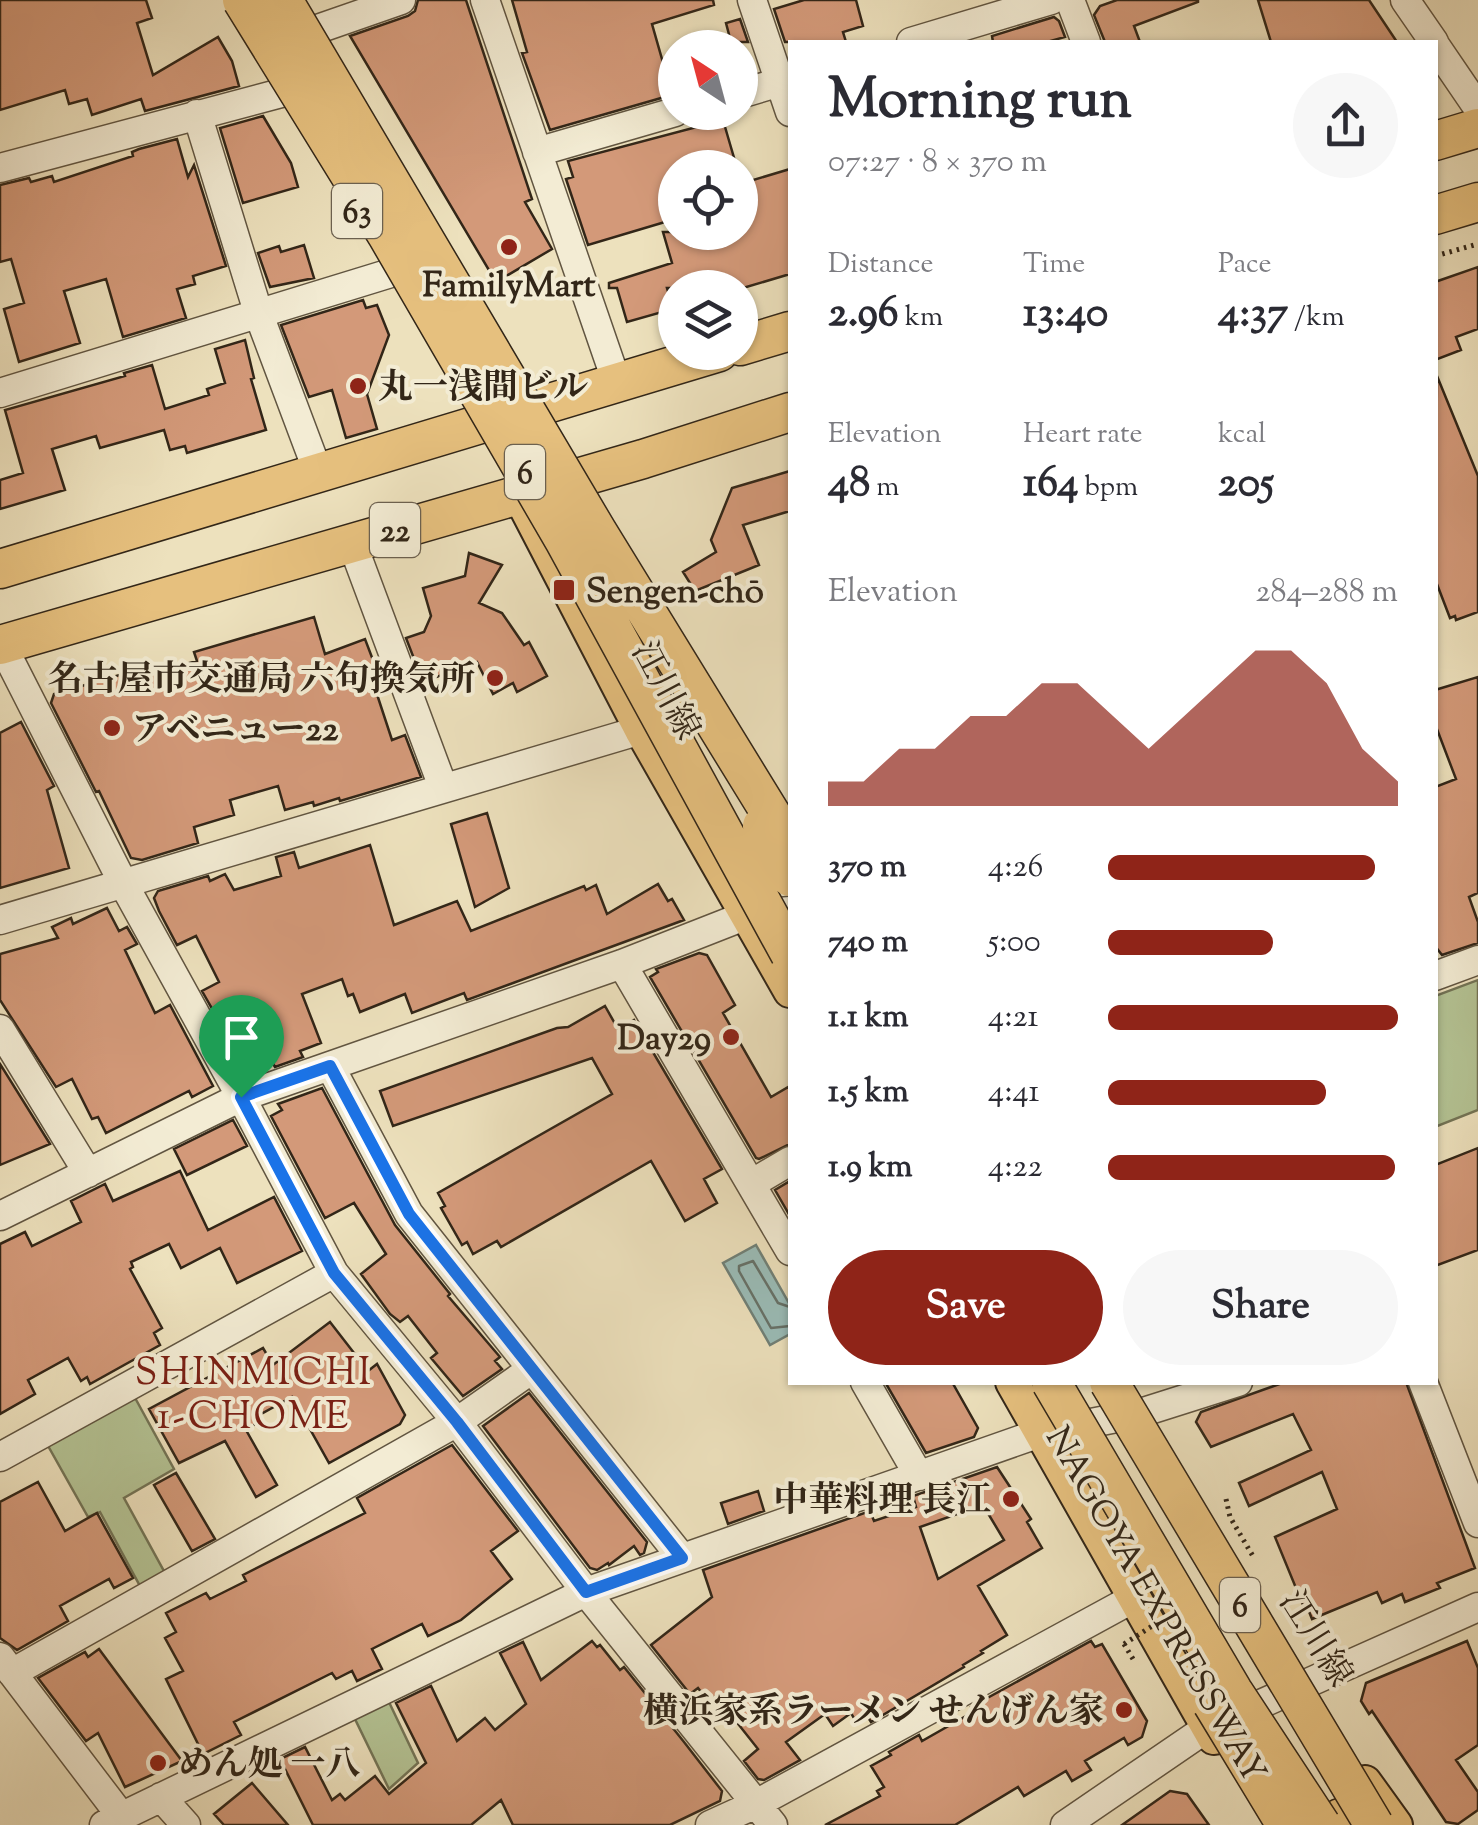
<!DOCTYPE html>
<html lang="en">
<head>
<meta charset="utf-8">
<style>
	body { margin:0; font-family:"Sorts Mill Goudy","Noto Serif JP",serif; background:#f7f7f7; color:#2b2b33; height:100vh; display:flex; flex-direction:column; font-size:38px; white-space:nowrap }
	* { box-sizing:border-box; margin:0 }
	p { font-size:32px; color:#7c7c81 }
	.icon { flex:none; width:55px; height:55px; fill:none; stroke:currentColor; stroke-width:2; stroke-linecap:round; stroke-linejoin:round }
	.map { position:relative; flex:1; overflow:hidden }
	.drawer { position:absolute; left:788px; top:40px; width:650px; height:1345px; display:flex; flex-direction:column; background:#fff; border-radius:0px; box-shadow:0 2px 8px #0004 }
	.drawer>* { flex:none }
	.needle { width:65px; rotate:324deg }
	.fabs { position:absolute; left:658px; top:30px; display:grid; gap:20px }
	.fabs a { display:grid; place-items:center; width:100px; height:100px; border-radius:50%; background:#fff; box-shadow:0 2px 8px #0004; font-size:50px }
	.pin { position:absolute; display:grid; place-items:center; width:85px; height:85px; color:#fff; margin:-102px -42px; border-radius:50% 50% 50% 0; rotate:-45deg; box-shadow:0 0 10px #0007 }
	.pin .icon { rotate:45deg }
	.round { display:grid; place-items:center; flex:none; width:105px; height:105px; border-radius:52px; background:#f7f7f7 }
	.summary { display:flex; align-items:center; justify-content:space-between; height:170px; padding:0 40px }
	h1 { font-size:55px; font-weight:800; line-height:75px }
	.metrics { display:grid; grid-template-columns:repeat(3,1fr); gap:15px; height:170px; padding:10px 40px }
	.metrics div { display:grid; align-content:center }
	.metrics b { font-size:42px; font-weight:800 }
	.metrics small { font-size:28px; font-weight:400 }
	.metrics p { font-size:28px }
	.chart { height:280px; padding:20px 40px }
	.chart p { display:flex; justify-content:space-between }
	.chart svg { width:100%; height:180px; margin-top:10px; fill:#8f2418; opacity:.7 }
	.primary-button { display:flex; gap:20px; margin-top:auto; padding:20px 40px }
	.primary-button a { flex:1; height:115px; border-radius:60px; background:#8f2418; color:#fff; font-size:40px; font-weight:800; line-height:115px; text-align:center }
	.primary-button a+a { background:#f7f7f7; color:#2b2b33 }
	ul { padding:0 40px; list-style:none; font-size:32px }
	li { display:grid; grid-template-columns:160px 120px 1fr; align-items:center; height:75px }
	li i { height:25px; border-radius:12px; background:#8f2418 }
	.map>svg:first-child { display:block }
</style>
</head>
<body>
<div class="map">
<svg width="1478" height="1825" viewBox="0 0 1478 1825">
	<rect width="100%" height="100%" fill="#ede1bd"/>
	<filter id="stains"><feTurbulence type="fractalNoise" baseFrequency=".002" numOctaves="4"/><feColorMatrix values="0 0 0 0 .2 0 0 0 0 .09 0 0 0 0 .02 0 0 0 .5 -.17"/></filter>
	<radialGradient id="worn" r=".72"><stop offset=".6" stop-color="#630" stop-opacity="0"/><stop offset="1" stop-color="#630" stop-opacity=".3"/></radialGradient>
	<path fill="#b4c394" stroke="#737456" stroke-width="2.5" d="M1478 980V1110L1435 1127V996Z
		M134 1396 174 1469 124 1498 165 1573 140 1586 100 1512 88 1517 47 1444Z
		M388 1700 418 1763 389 1789 354 1717Z"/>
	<path fill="#9abcb7" stroke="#708077" stroke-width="2.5" d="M756 1245 790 1305V1334L770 1345 723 1263Z"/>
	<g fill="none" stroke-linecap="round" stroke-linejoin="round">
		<path stroke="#667168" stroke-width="2.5" d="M790 1307 778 1303 753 1261 739 1266V1271L771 1328 790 1326"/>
	</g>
	<path fill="#d39979" stroke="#322618" stroke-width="2.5" fill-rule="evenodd" d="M0 0H146L152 18 137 23 153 75 218 37 232 61 239 86 145 111 141 99 92 115 87 99 69 104 65 90 0 110Z
		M418 0H466L532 199 525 202 552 249 496 282 350 36 408 16 415 11Z
		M512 0H713L714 5 652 24 664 66 672 63 675 94 550 130 522 53 527 52Z
		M804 0H856L863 26 843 32 846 42H785L774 9Z
		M1117 0H1198V2L1134 26 1140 42H1105L1094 15 1100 6Z
		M1258 0H1369L1397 42H1271Z
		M1054 17 1059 21 1065 37 1047 42H993L992 36Z
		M740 19 748 42H731L726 23Z
		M263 116 291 163 298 187 243 203 220 128Z
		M723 120 737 168H675V219L588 245 566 179 573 177 568 161Z
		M177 139 188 177 194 165 226 266 193 276 195 284 177 289 186 318 123 337 106 279 64 291 80 343 19 362 4 309 24 303 11 259 0 262V185L29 178 31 182 52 176 54 182 133 156 132 152 139 149Z
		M790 169V274L743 288H667L673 309 627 322 617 288H609V283L672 263 663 232H740V184Z
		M304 245 314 278 270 287 258 253 279 246 281 252Z
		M1478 267V329L1456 337 1461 350 1435 360V282Z
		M363 300 366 308 377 305 389 335 367 394 377 429 346 438 332 390 309 397 281 325Z
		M245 340 254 378 251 379 266 430 187 453 185 446 170 450 164 430 100 448 96 436 52 449 65 490 0 509V480L23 473 5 410 125 376 124 373 152 365 165 409 209 395 207 389 225 383 215 349Z
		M1437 376 1478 476V612L1456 620 1455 616 1450 618 1435 579Z
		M790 471V511L743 525 759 565 695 591 683 572 716 552 711 540 732 488Z
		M469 553 502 565 479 603 502 613 524 645 529 642 547 676 517 692 513 683 493 694 477 662 423 682 406 638 424 632 431 616 423 588 465 576Z
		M314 617 325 654 365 639 376 668 369 670 392 740 405 735 421 777 340 801 339 798 314 806 313 802 285 810 278 786 230 800 234 815 194 827 198 843 142 860 131 858 99 791 96 792 51 703 54 694 154 665 156 672 197 661 194 652Z
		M1478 677V893L1469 897 1478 922V943L1442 955 1435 946V787L1456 779 1435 724V690Z
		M21 722 54 786 47 790 69 868 0 888V733Z
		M487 813 509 888 475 907 451 824Z
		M370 845 394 925 457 901 471 931 584 886 586 890 596 885 607 914 658 884 668 901 672 899 684 920 467 1000 464 993 412 1013 405 994 360 1012 353 994 348 996 342 979 302 994 321 1043 300 1051 303 1057 275 1067 272 1062 251 1072 242 1055 239 1056 202 991 219 982 196 936 177 945 159 911 154 898 158 891 208 876 210 881 225 874 234 890 281 876 276 857 294 852 299 868Z
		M107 908 119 931 127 927 137 944 125 950 155 1013 170 1005 213 1086 192 1097 189 1091 106 1133 98 1117 92 1119 72 1079 56 1087 0 1000V954L58 938 52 927 71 918 73 924Z
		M699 953 707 955 735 1005 723 1013 771 1097 790 1086V1144L759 1159 756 1158 650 977 658 972 656 969Z
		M605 1006 618 1029 634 1020 722 1169 704 1179 717 1203 685 1221 651 1161 501 1247 497 1241 473 1254 467 1242 462 1245 441 1208 445 1206 438 1193 612 1094 592 1058 393 1126 380 1091 557 1028 568 1027Z
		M0 1064 50 1144 0 1165Z
		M322 1088 395 1225 450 1294 448 1296 500 1357 495 1361 502 1369 463 1396 431 1358 437 1353 408 1316 400 1322 390 1314 361 1274 386 1254 354 1203 325 1218 271 1116 282 1110 278 1104Z
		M233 1120 247 1146 187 1175 174 1149Z
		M1478 1148V1250L1435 1266V1165Z
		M180 1171 208 1230 274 1197 302 1251 237 1283 220 1248 181 1268 169 1244 131 1262 133 1267 130 1269 162 1328 154 1333 160 1345 90 1384 87 1377 81 1381 68 1358 28 1380 35 1394 0 1414V1244L25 1232 32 1246 81 1222 71 1201 105 1184 113 1201Z
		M790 1181V1216L775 1190Z
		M330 1322 368 1371 377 1364 405 1415 400 1424 329 1463 292 1397 254 1418 257 1423 246 1430 277 1485 256 1497 225 1441 179 1463 149 1409 263 1348 273 1365Z
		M885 1382H952L978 1428 974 1437 926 1453Z
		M1285 1382H1406L1475 1568 1437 1583 1440 1588 1405 1602 1402 1594 1382 1603 1377 1592 1312 1619 1308 1609 1305 1610 1275 1537 1337 1509 1322 1472 1249 1506 1239 1483 1311 1450 1293 1414 1211 1447 1196 1422 1201 1412Z
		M529 1393 647 1542 644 1553 640 1555 634 1546 609 1565 608 1563 597 1570 590 1568 483 1426Z
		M452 1445 518 1531 491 1551 512 1579 461 1620 428 1636 422 1624 372 1649 382 1669 357 1681 352 1671 336 1679 332 1673 234 1722 241 1735 203 1754 166 1679 183 1671 165 1638 176 1632 166 1613 206 1593 210 1599 246 1581 243 1575 365 1513 357 1498Z
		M997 1467 1031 1519 1027 1522 1042 1548 978 1586 1007 1635 981 1651 983 1653 963 1665 964 1667 871 1722 866 1714 855 1720 851 1713 833 1726 825 1714 786 1742 800 1760 764 1780 758 1779 744 1761 758 1749 716 1696 709 1702 698 1688 690 1694 651 1645 712 1597 703 1570 870 1511 874 1521 916 1507 913 1496ZM983 1505 1004 1540 938 1579 920 1527Z
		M176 1473 215 1539 192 1551 154 1485Z
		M38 1482 65 1531 97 1513 133 1578 114 1588 109 1579 60 1606 68 1621 17 1650 0 1638V1502Z
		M758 1491 764 1511 728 1524 721 1503Z
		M592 1641 597 1647 600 1645 620 1670 624 1667 684 1742 722 1791 720 1801 670 1825H513L501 1800 471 1825H313L280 1759 305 1747 332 1800 340 1794 345 1800 375 1776 389 1794 426 1763 396 1703 431 1686 457 1741 485 1718 495 1730 526 1704 500 1653 523 1642 541 1680Z
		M1091 1641 1095 1647 1102 1644 1147 1721 1142 1737 1128 1745 1124 1738 1085 1761 1091 1770 1072 1781 1066 1771 1024 1796 1018 1787 955 1825H825L880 1796 877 1791 884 1787 871 1766 891 1755 889 1752 919 1735 922 1741 973 1712 971 1707Z
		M1467 1641 1478 1668V1745L1456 1760 1478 1792V1810L1458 1824 1446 1822 1372 1711 1369 1714 1361 1701 1366 1683Z
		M99 1649 182 1761 125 1787 98 1733 86 1741 38 1678 85 1652 88 1657Z
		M252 1783 288 1825H224L214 1814Z
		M1170 1791 1187 1794 1209 1825H1122Z"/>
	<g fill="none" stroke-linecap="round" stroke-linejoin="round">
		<defs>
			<path id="minor" d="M485 0 617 383
				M752 0 790 112
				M1070 0 1086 42
				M1405 0 1434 42
				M312 31 401 0
				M911 42 1051 0
				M1435 45 1478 108
				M740 94 790 79
				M197 114 259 315 318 472
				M537 152 675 112
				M0 168 285 92
				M0 393 394 272
				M352 543 443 787
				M2 645 123 883 241 1097 334 1273 457 1422 586 1592 773 1825
				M0 920 641 730
				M622 964 790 1251
				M1435 976 1478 960
				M0 1029 88 1173
				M330 1066 409 1214 682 1558
				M751 1184 790 1161
				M0 1216 241 1097 622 964 747 915 790 911
				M865 1382 919 1476
				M1423 1382 1478 1523
				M0 1457 334 1273
				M0 1657 121 1816
				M12 1673 457 1422 532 1369
				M161 1797 186 1825
				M104 1825 586 1592 1040 1433 1137 1414 1238 1382
				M710 1825 756 1804 1134 1598
				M1065 1825 1207 1728 1478 1607"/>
			<path id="major" d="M519 495 641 730 790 991
				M1012 1382 1214 1738
				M1365 1782 1396 1825"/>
			<path id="highway" d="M1435 141 1478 128
				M1435 215 1478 202
				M740 346 790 331
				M0 569 719 352
				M0 645 643 459 790 412
				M1340 1818 1345 1825"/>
		</defs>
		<use href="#minor" stroke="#615541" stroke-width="31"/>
		<use href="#major" stroke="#322618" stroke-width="36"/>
		<use href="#highway" stroke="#322618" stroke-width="41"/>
		<path stroke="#322618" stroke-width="5" stroke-dasharray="2.5 5" stroke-linecap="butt" d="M1435 256 1478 244
			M1226 1499 1230 1517 1254 1558
			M1124 1644 1133 1659"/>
		<use href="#minor" stroke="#f3ecd4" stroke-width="28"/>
		<use href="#major" stroke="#e6c07e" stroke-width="32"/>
		<use href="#highway" stroke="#e6c07e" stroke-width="38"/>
		<defs>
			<path id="highway-bridge" d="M242 0 387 235 564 540 790 954
				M283 0 597 531 790 845
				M762 826 790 877
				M1051 1382 1233 1691 1321 1825
				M1109 1382 1374 1825
				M1212 1703 1286 1825"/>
		</defs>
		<use href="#highway-bridge" stroke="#322618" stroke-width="41" stroke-linecap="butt"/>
		<path stroke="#322618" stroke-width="5" stroke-dasharray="2.5 5" stroke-linecap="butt" d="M1124 1644 1160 1621"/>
		<use href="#highway-bridge" stroke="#e6c07e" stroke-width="38"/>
	</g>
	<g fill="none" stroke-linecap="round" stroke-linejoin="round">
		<defs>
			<path id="route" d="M330 1066 409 1214 682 1558 586 1592 457 1422 334 1273 241 1097Z"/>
		</defs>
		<use href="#route" stroke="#fff" stroke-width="20"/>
		<use href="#route" stroke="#1a73e8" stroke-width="12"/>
	</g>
	<g fill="#8f2418" stroke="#f3ecd4" stroke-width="4">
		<circle cx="509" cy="247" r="10"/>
		<circle cx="358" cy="386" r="10"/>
		<rect x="552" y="578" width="24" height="24" rx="5"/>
		<circle cx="495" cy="678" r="10"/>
		<circle cx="112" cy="728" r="10"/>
		<circle cx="731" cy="1037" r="10"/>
		<circle cx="1011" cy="1499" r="10"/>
		<circle cx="1124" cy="1710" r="10"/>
		<circle cx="158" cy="1763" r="10"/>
	</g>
	<g text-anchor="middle" stroke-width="8" stroke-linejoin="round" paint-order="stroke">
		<g fill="#f3ecd4" stroke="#6c6150" stroke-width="2.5">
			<rect x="332" y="184" width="50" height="54" rx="8"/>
			<rect x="505" y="445" width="40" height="54" rx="8"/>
			<rect x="370" y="503" width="50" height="54" rx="8"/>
			<rect x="1220" y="1578" width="40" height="54" rx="8"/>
		</g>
		<g font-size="32" font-weight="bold" fill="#322618">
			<text x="357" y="222">63</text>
			<text x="525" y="483">6</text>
			<text x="395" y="541">22</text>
			<text x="1240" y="1616">6</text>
		</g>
		<g font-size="35" font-weight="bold" fill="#322618" stroke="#f3ecd4" text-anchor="start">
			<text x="509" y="296" text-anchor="middle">FamilyMart</text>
			<text x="378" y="398">丸一浅間ビル</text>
			<text x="586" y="602">Sengen-chō</text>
			<text x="475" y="690" text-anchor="end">名古屋市交通局 六句換気所</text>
			<text x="132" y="740">アベニュー22</text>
			<text x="711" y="1049" text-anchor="end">Day29</text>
			<text x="991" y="1511" text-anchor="end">中華料理 長江</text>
			<text x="1104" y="1722" text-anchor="end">横浜家系ラーメン せんげん家</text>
			<text x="178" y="1775">めん処 一八</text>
		</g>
		<g font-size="35" fill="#322618" stroke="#f3ecd4">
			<text transform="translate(667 690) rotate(62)" y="12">江川線</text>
			<text transform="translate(1157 1604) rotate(60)" y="12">NAGOYA EXPRESSWAY</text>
			<text transform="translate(1317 1638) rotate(58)" y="12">江川線</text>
		</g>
		<g font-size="38" letter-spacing="2.5" fill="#7a1f14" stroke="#f3ecd4">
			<text x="254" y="1384">SHINMICHI<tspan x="254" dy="44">1-CHOME</tspan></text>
		</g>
	</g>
	<rect width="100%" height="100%" filter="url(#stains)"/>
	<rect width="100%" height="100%" fill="url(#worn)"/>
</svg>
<div class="fabs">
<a><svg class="needle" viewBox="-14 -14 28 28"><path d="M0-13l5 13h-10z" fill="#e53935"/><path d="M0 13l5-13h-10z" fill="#7c7c81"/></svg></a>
<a><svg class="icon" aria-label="locate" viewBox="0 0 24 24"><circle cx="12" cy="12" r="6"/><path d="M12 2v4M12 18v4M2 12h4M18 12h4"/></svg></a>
<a><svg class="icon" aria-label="layers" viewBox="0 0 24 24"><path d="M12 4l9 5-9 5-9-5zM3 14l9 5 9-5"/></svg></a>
</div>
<div class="pin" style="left:241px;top:1097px;background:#1e9e55"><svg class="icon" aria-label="arrive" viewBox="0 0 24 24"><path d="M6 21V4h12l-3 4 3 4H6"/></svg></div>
<section class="drawer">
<div class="summary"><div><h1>Morning run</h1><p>07:27 · 8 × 370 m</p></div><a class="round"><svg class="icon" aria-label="share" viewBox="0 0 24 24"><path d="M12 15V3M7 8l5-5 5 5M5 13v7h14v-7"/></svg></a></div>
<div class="metrics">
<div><p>Distance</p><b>2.96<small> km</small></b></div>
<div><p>Time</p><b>13:40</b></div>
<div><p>Pace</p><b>4:37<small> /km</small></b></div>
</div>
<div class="metrics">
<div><p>Elevation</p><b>48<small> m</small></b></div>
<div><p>Heart rate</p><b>164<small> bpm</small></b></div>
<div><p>kcal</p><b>205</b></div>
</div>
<div class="chart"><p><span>Elevation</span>284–288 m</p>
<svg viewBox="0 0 160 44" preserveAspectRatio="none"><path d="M0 44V38L10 38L20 30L30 30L40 22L50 22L60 14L70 14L80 22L90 30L100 22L110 14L120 6L130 6L140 14L150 30L160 38V44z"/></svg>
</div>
<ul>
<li><b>370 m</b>4:26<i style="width:92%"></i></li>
<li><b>740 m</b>5:00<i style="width:57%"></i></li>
<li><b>1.1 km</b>4:21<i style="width:100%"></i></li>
<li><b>1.5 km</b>4:41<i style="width:75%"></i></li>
<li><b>1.9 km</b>4:22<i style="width:99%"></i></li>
</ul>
<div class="primary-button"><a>Save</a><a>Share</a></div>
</section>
</div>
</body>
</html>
